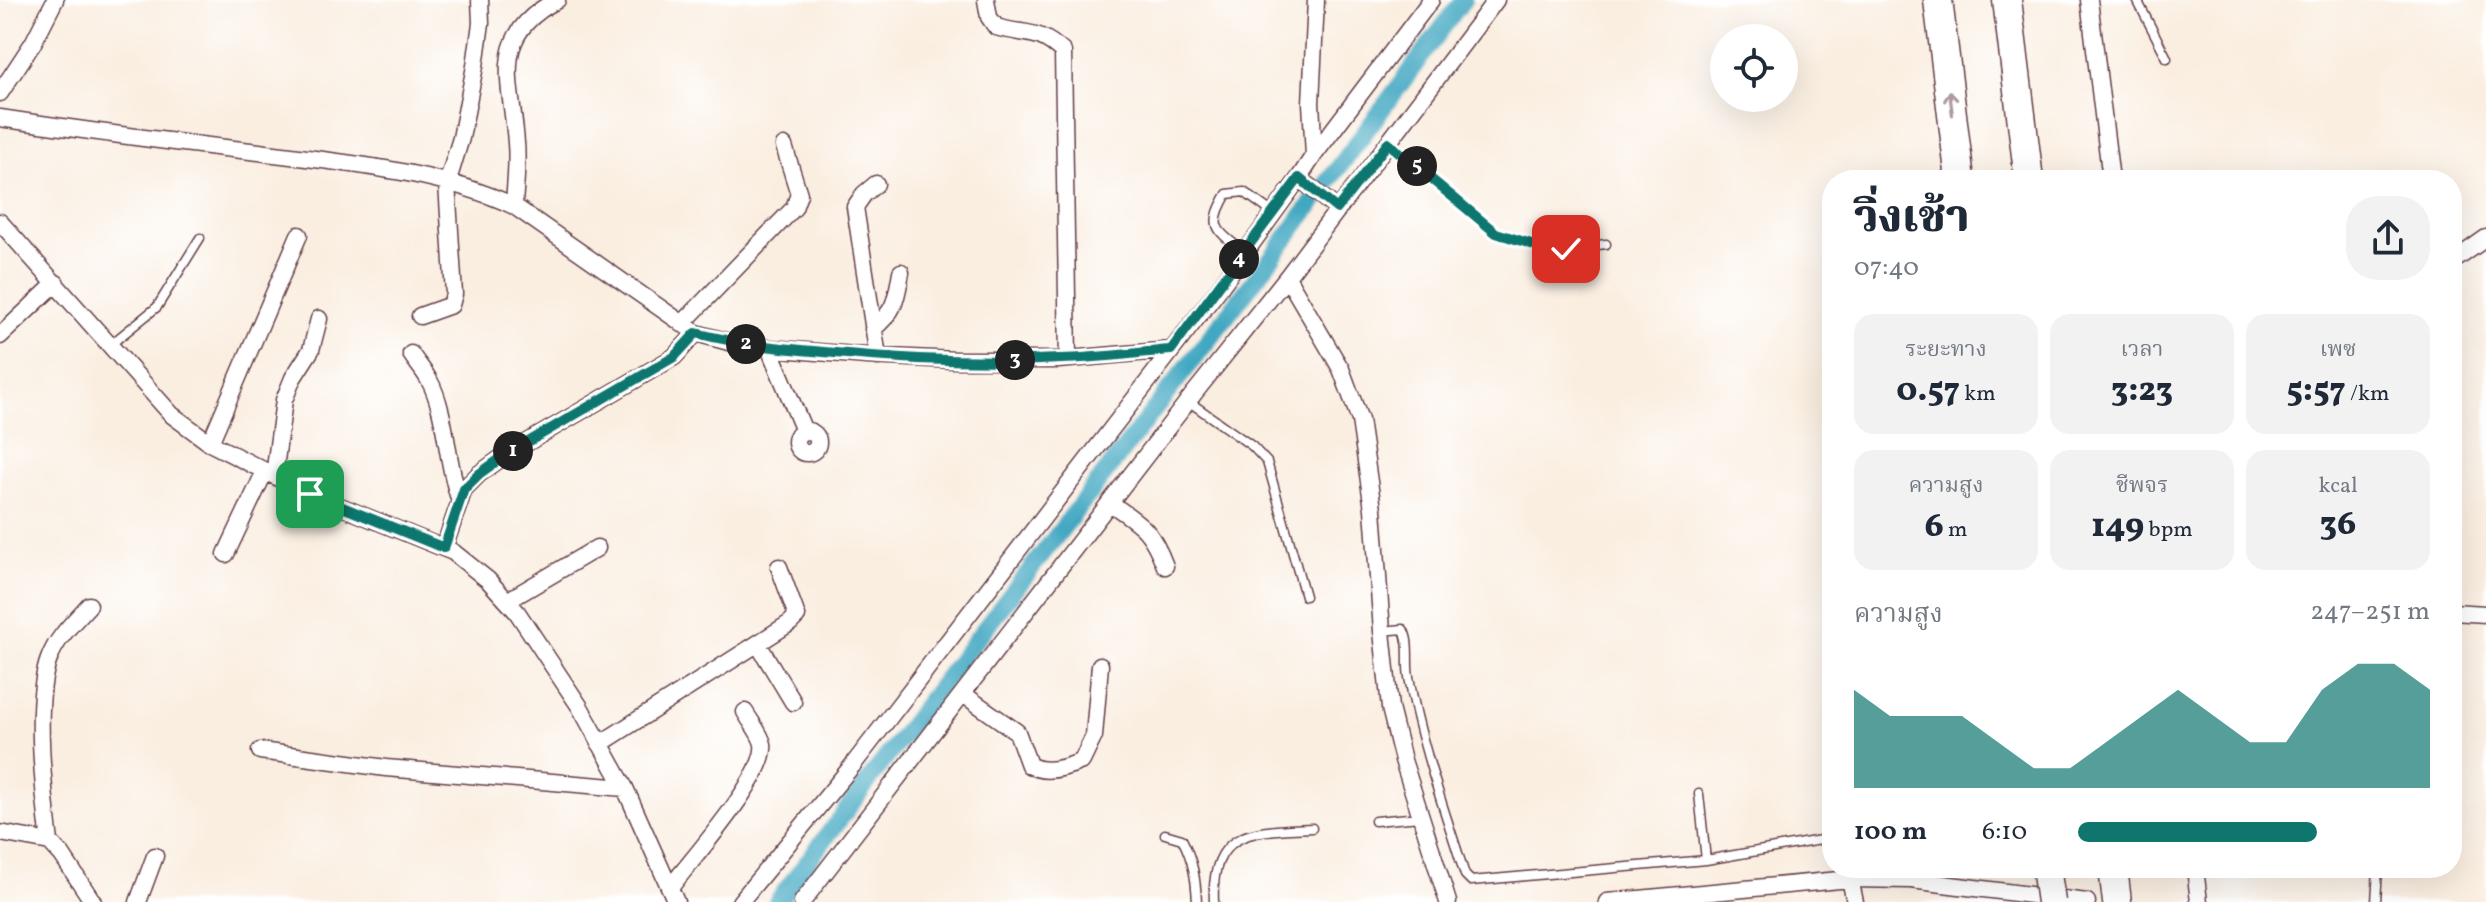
<!DOCTYPE html>
<html lang="th">
<head>
<meta charset="utf-8">
<style>
	body { margin:0; font-family:Vollkorn,"Noto Serif Thai",serif; background:#f2f2f3; color:#1f2937; height:100vh; display:flex; flex-direction:column; font-size:30px; white-space:nowrap }
	* { box-sizing:border-box; margin:0 }
	p { font-size:26px; color:#747a83 }
	.icon { flex:none; width:44px; height:44px; fill:none; stroke:currentColor; stroke-width:2; stroke-linecap:round; stroke-linejoin:round }
	.map { position:relative; flex:1; overflow:hidden }
	.drawer { position:absolute; left:1822px; top:170px; width:640px; height:708px; display:flex; flex-direction:column; background:#fff; border-radius:32px; box-shadow:0 8px 32px #0002 }
	.drawer>* { flex:none }
	.buttons { position:absolute; left:1710px; top:24px; display:grid; gap:16px }
	.buttons a { display:grid; place-items:center; width:88px; height:88px; border-radius:50%; background:#fff; box-shadow:0 8px 32px #0002; font-size:40px }
	.pin { position:absolute; display:grid; place-items:center; width:68px; height:68px; color:#fff; margin:-34px; border-radius:16px; box-shadow:0 4px 12px #0006 }
	.km { position:absolute; width:40px; height:40px; margin:-20px; border-radius:50%; background:#222; color:#fff; font-size:22px; line-height:40px; text-align:center }
	.round { display:grid; place-items:center; flex:none; width:84px; height:84px; border-radius:32px; background:#f2f2f3 }
	.head { display:flex; align-items:center; justify-content:space-between; height:136px; padding:0 32px }
	h1 { font-size:44px; font-weight:800; line-height:60px }
	.figures { display:grid; grid-template-columns:repeat(3,1fr); gap:12px; height:136px; padding:8px 32px }
	.figures div { display:grid; align-content:center; border-radius:20px; background:#f2f2f3; text-align:center }
	.figures b { font-size:34px; font-weight:800 }
	.figures small { font-size:22px; font-weight:400 }
	.figures p { font-size:22px }
	.chart { height:224px; padding:16px 32px }
	.chart p { display:flex; justify-content:space-between }
	.chart svg { width:100%; height:144px; margin-top:8px; fill:#0f766e; opacity:.7 }
	ul { padding:0 32px; list-style:none; font-size:26px }
	li { display:grid; grid-template-columns:128px 96px 1fr; align-items:center; height:60px }
	li i { height:20px; border-radius:10px; background:#0f766e }
	.map>svg:first-child { display:block }
</style>
</head>
<body>
<div class="map">
<svg width="2486" height="902" viewBox="0 0 2486 902">
	<rect width="100%" height="100%" fill="#fff"/>
	<filter id="ink" filterUnits="userSpaceOnUse"><feTurbulence type="fractalNoise" baseFrequency=".0125" numOctaves="2"/><feDisplacementMap in="SourceGraphic" scale="16" xChannelSelector="R" yChannelSelector="G"/><feConvolveMatrix kernelMatrix="1 2 1 2 8 2 1 2 1" color-interpolation-filters="sRGB"/></filter>
	<filter id="wash" filterUnits="userSpaceOnUse"><feTurbulence type="fractalNoise" baseFrequency=".006" numOctaves="4" result="noise"/><feDisplacementMap in="SourceGraphic" scale="32" xChannelSelector="R" yChannelSelector="G"/><feGaussianBlur stdDeviation="1.8" result="paint"/><feColorMatrix in="noise" values="0 0 0 0 0 0 0 0 0 0 0 0 0 0 0 0 0 1.4 0 .05"/><feComposite in="paint" operator="in"/></filter>
	<g filter="url(#wash)">
		<rect width="100%" height="100%" fill="#faeee0"/>
		<g fill="none" stroke-linecap="round" stroke-linejoin="round">
			<path stroke="#42a8c2" stroke-width="18" d="M777 902 947 677 1264 268 1463 0"/>
		</g>
	</g>
	<g filter="url(#ink)">
		<g fill="none" stroke-linecap="round" stroke-linejoin="round">
			<defs>
				<path id="lane" d="M2137 0 2167 58
					M1388 144 1496 233 1541 247 1566 249 1606 244
					M1244 252C1217 230 1207 228 1227 194L1244 192 1273 213
					M110 345 157 307 200 238
					M1188 401 1252 446 1267 462 1305 596
					M1382 631 1403 629C1411 642 1406 662 1409 677 1420 742 1445 812 1465 875L1471 881 1706 860 1832 838
					M1699 794 1706 860
					M1375 821 1420 817
					M1165 834 1182 839C1193 860 1196 879 1197 902
					M1214 902C1210 828 1255 831 1312 828
					M2376 902 2378 868"/>
				<path id="street" d="M986 0 989 17 996 27C1027 36 1037 28 1063 52L1068 359
					M2089 0 2111 180
					M0 93 33 43 55 0
					M0 118C86 131 172 142 259 152 342 163 437 170 514 206L696 333 729 342 769 348 867 356 956 360H1058L1171 350
					M1314 155 1431 0
					M1299 178 1337 209
					M876 184 864 194 855 207 878 357
					M514 206C515 185 518 164 516 143 512 82 488 36 557 0
					M0 222 172 415 210 443 310 494 453 552 488 580 517 612 580 707 625 788 676 902
					M2452 262 2486 238
					M1287 277 1341 369 1360 420 1373 509 1382 631 1390 708 1403 760 1448 902
					M420 316 451 305 454 294 447 184 461 138 475 66 481 23 480 0
					M682 324 794 208 799 194 784 146
					M873 329C896 310 896 300 901 272
					M0 336 56 283
					M769 348 804 431
					M411 354C416 362 424 371 429 380 447 412 446 464 460 501
					M796 442a11 11 0 1 1 22 0a11 11 0 1 1-22 0Z
					M210 443 299 235
					M274 476 284 400 293 378 311 350 319 319
					M1110 503C1142 525 1151 529 1165 566
					M444 548 464 489 479 474 504 456 674 357 696 333
					M226 554 265 471
					M507 601 597 548
					M2452 612 2486 614
					M758 644 793 702
					M963 694 1017 732 1029 765C1044 774 1066 768 1082 761L1094 736 1100 665
					M600 744 790 623 797 616 779 567
					M260 751 386 768 625 788
					M0 833 50 842 62 855 93 902
					M50 842C44 796 33 701 49 659 57 637 74 622 89 605
					M2195 868 2199 902
					M1850 879 1855 902
					M670 888C690 861 768 775 763 744 761 734 750 721 745 712
					M138 902 155 856
					M740 902 852 766 1219 289 1299 178 1314 155 1311 103 1316 0
					M802 902 1188 401 1287 277 1496 0
					M1607 902 1850 879 1911 880 2087 902"/>
				<path id="highway" d="M1938 0 1960 180
					M2007 0 2029 180
					M2113 868 2117 902"/>
			</defs>
			<use href="#lane" stroke="#643e46" stroke-width="11"/>
			<use href="#street" stroke="#643e46" stroke-width="19"/>
			<use href="#highway" stroke="#643e46" stroke-width="31"/>
			<use href="#lane" stroke="#fff" stroke-width="8"/>
			<use href="#street" stroke="#fff" stroke-width="16"/>
			<use href="#highway" stroke="#fff" stroke-width="28"/>
			<defs>
				<path id="highway-bridge" d="M2047 874 2051 902"/>
			</defs>
			<use href="#highway-bridge" stroke="#643e46" stroke-width="31" stroke-linecap="butt"/>
			<use href="#highway-bridge" stroke="#fff" stroke-width="28"/>
		</g>
		<defs><path id="oneway-shaft" d="M-6 0H5M1.5-3L5.5 0L1.5 3" fill="none" stroke-width="1.6" stroke-linecap="round" stroke-linejoin="round" transform="scale(2)"/></defs>
		<use stroke="#ae9aa0" href="#oneway-shaft" transform="translate(1951 103) rotate(-97)"/>
	</g>
	<g fill="none" stroke-linecap="round" stroke-linejoin="round" filter="url(#ink)">
		<defs>
			<path id="route" d="M310 494 444 548 464 489 479 474 504 456 674 357 696 333C742 345 788 349 835 353 910 360 986 363 1061 359 1098 358 1134 353 1171 350L1299 178 1337 209 1388 143 1496 233 1541 247 1566 249"/>
		</defs>
		<use href="#route" stroke="#fff" stroke-width="16"/>
		<use href="#route" stroke="#0f766e" stroke-width="10"/>
	</g>
</svg>
<div class="buttons">
<a><svg class="icon" aria-label="locate" viewBox="0 0 24 24"><circle cx="12" cy="12" r="6"/><path d="M12 2v4M12 18v4M2 12h4M18 12h4"/></svg></a>
</div>
<div class="pin" style="left:310px;top:494px;background:#1e9e55"><svg class="icon" aria-label="arrive" viewBox="0 0 24 24"><path d="M6 21V4h12l-3 4 3 4H6"/></svg></div>
<div class="pin" style="left:1566px;top:249px;background:#d93025"><svg class="icon" aria-label="check" viewBox="0 0 24 24"><path d="M5 12l5 5 9-10"/></svg></div>
<b class="km" style="left:513px;top:451px">1</b>
<b class="km" style="left:746px;top:344px">2</b>
<b class="km" style="left:1015px;top:360px">3</b>
<b class="km" style="left:1239px;top:259px">4</b>
<b class="km" style="left:1417px;top:166px">5</b>
<section class="drawer">
<div class="head"><div><h1>วิ่งเช้า</h1><p>07:40</p></div><a class="round"><svg class="icon" aria-label="share" viewBox="0 0 24 24"><path d="M12 15V3M7 8l5-5 5 5M5 13v7h14v-7"/></svg></a></div>
<div class="figures">
<div><p>ระยะทาง</p><b>0.57<small> km</small></b></div>
<div><p>เวลา</p><b>3:23</b></div>
<div><p>เพซ</p><b>5:57<small> /km</small></b></div>
</div>
<div class="figures">
<div><p>ความสูง</p><b>6<small> m</small></b></div>
<div><p>ชีพจร</p><b>149<small> bpm</small></b></div>
<div><p>kcal</p><b>36</b></div>
</div>
<div class="chart"><p><span>ความสูง</span>247–251 m</p>
<svg viewBox="0 0 160 44" preserveAspectRatio="none"><path d="M0 44V14L10 22L20 22L30 22L40 30L50 38L60 38L70 30L80 22L90 14L100 22L110 30L120 30L130 14L140 6L150 6L160 14V44z"/></svg>
</div>
<ul>
<li><b>100 m</b>6:10<i style="width:68%"></i></li>
</ul>
</section>
</div>
</body>
</html>
